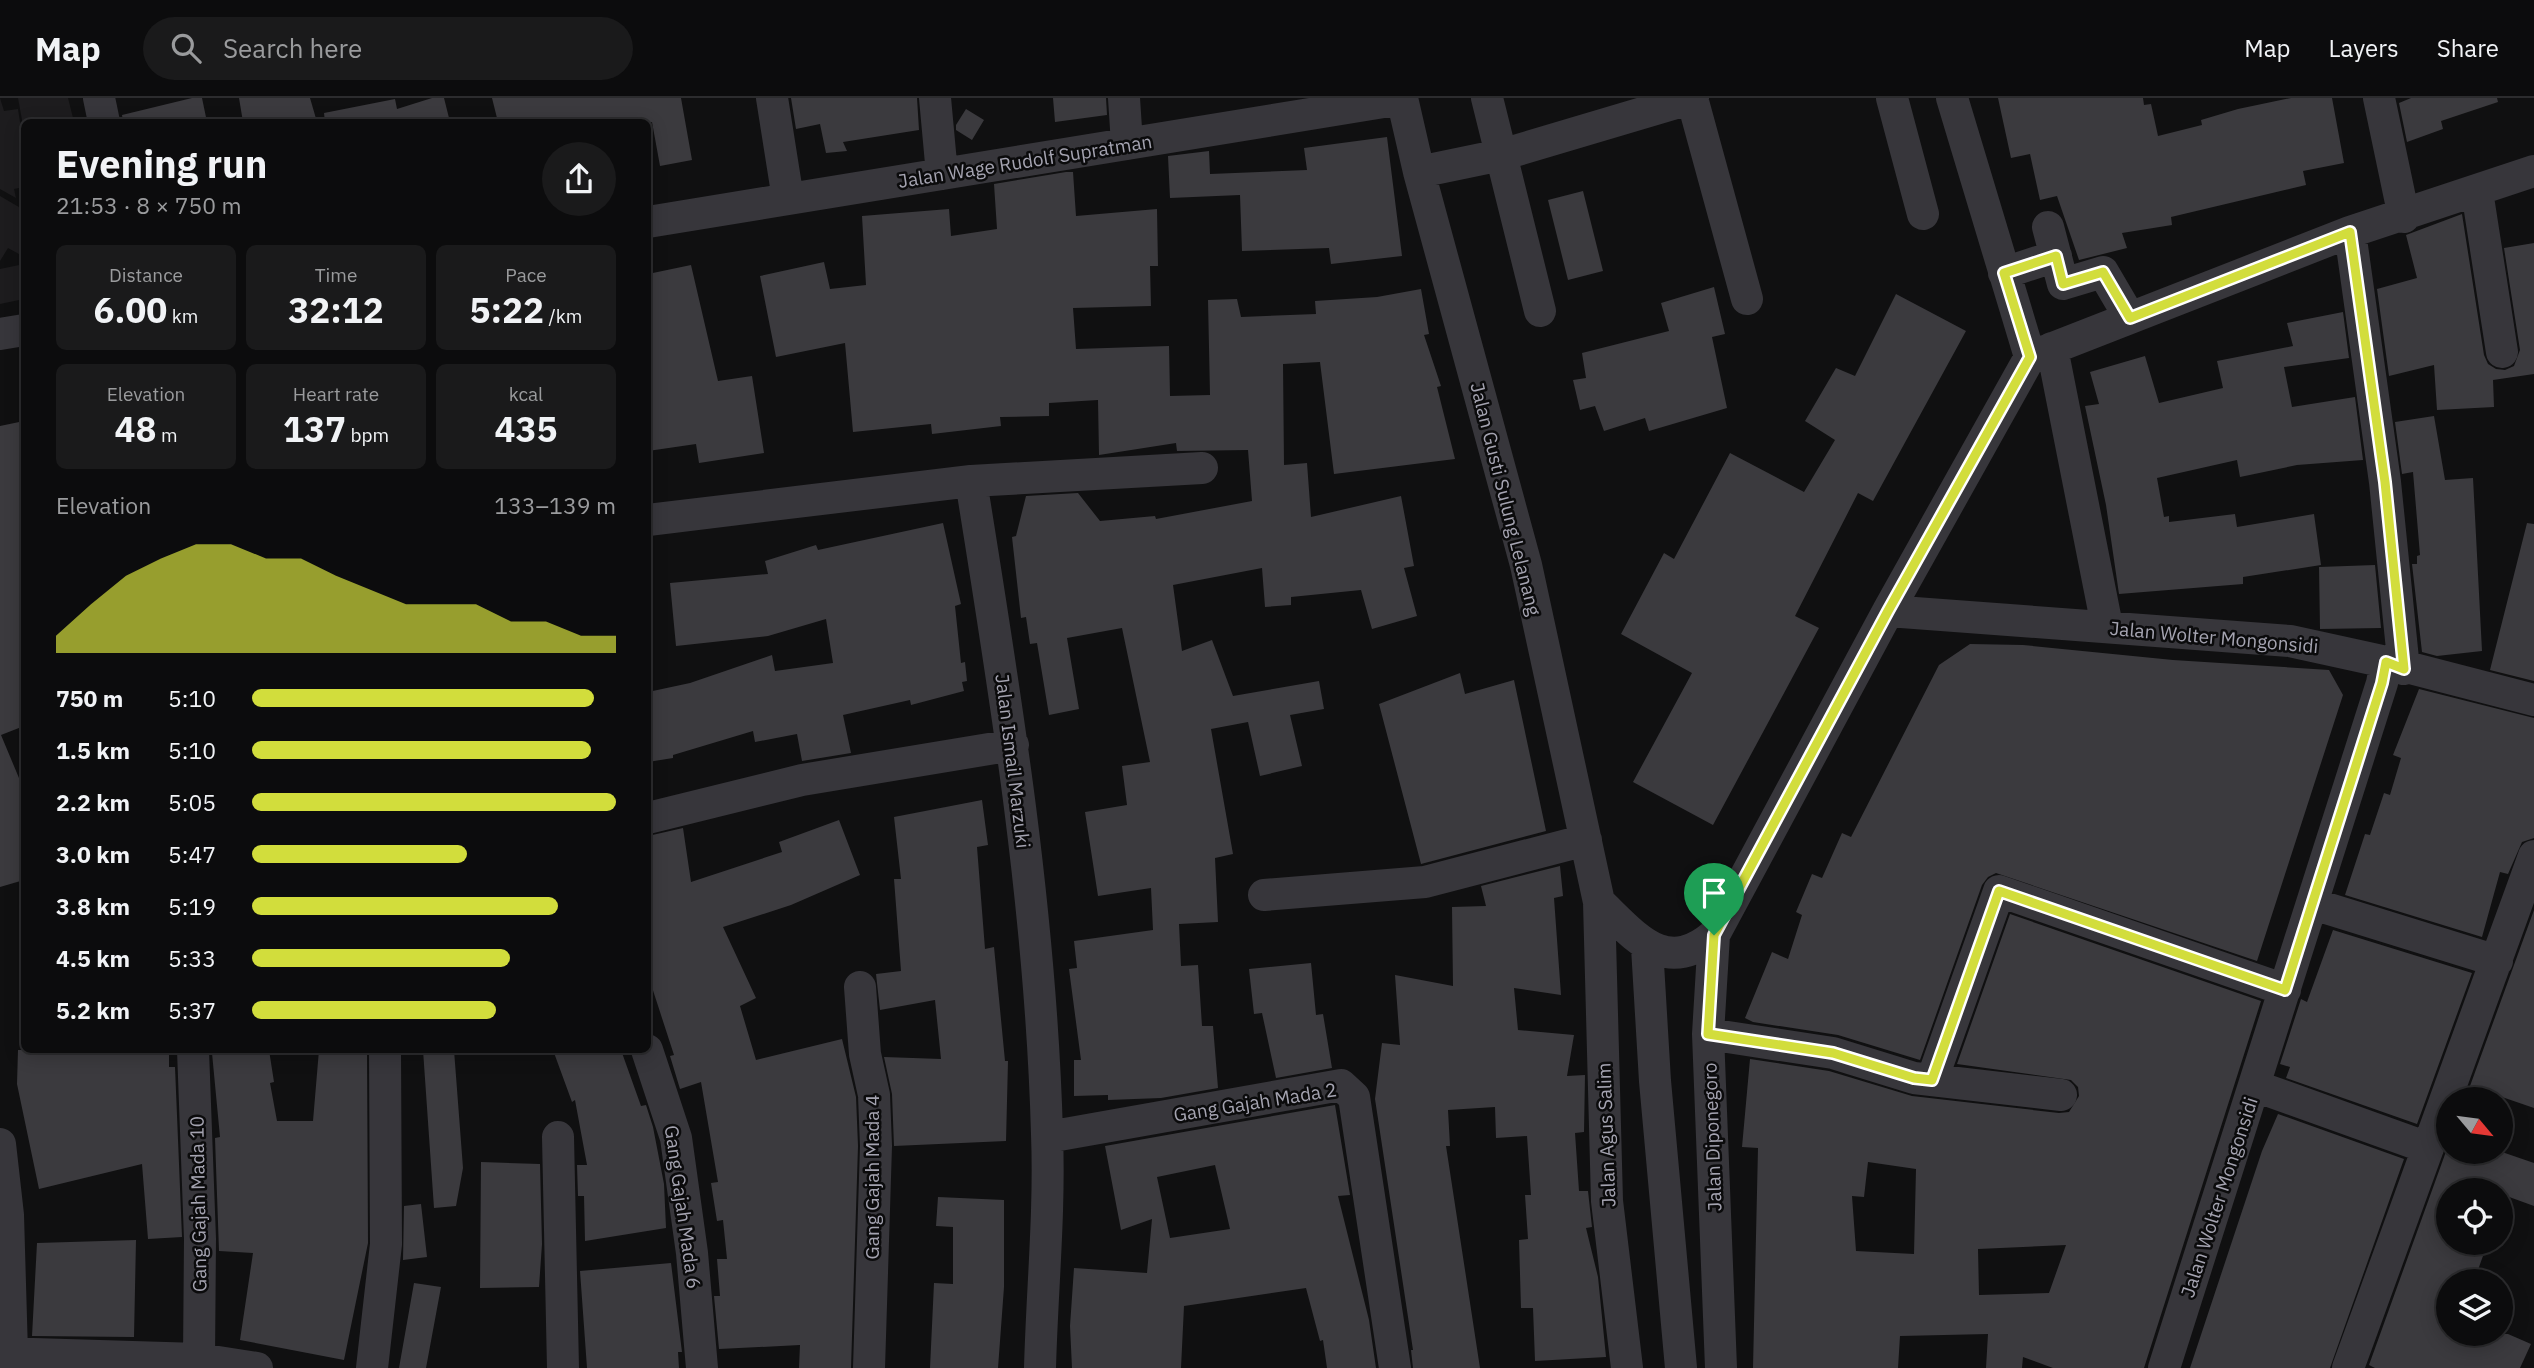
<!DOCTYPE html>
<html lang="en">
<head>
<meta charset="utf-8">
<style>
	body { margin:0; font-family:"IBM Plex Sans",sans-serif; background:#1a1a1b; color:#f1f3f6; height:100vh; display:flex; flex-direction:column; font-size:26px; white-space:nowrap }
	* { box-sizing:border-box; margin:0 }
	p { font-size:23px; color:#9a9b9d }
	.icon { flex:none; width:38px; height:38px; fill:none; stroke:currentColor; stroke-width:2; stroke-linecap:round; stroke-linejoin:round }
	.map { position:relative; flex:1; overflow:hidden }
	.side { position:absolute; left:21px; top:21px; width:630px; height:934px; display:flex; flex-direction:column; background:#0c0c0d; border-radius:10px; box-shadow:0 4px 18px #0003,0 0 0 2px #2c2c2e }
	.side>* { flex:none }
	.needle { width:46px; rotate:119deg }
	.fabs { position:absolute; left:2436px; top:989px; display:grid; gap:14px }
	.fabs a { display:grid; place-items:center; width:77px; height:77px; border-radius:50%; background:#0c0c0d; box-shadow:0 4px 18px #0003,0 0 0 2px #2c2c2e; font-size:35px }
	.pin { position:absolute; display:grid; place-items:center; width:60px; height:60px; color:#fff; margin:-72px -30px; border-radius:50% 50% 50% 0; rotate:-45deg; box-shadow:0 0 7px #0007 }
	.pin .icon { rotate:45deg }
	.round { display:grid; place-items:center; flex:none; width:74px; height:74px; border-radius:37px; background:#1a1a1b }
	.overview { display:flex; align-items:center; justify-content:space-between; height:119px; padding:0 35px }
	h1 { font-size:38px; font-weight:700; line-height:52px }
	.stats { display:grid; grid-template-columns:repeat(3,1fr); gap:10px; height:119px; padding:7px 35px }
	.stats div { display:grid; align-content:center; border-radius:10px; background:#1a1a1b; text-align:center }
	.stats b { font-size:35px; font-weight:700 }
	.stats small { font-size:19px; font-weight:400 }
	.stats p { font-size:19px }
	.chart { height:196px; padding:14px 35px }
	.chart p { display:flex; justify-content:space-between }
	.chart svg { width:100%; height:126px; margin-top:7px; fill:#d2dd3c; opacity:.7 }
	ul { padding:0 35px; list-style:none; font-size:23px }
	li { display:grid; grid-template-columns:112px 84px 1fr; align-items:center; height:52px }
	li i { height:18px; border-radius:9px; background:#d2dd3c }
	header { display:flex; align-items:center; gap:42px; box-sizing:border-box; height:98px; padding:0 35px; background:#0c0c0d; border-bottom:2px solid #2c2c2e }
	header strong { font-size:33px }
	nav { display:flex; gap:38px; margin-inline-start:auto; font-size:24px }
	.search { width:490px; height:63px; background:#1a1a1b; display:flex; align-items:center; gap:18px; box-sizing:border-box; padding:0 24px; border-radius:38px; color:#9a9b9d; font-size:26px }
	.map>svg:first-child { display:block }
</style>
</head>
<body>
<header>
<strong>Map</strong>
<div class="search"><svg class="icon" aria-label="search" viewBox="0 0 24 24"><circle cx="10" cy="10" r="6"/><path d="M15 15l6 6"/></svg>Search here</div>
<nav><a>Map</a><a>Layers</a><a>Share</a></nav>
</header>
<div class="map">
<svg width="2534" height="1270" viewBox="0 0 2534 1270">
	<rect width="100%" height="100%" fill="#101011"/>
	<path fill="#1d1c1e" d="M0 0 4 13 18 11 24 50V89L14 91 16 100 0 91Z
		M18 0H68L74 24H24V33Z
		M0 98 24 112V147L19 156 8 150 0 163Z
		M24 166V201L0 206V171Z"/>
	<path fill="#3b3a3e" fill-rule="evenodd" d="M192 0H202L207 24H123L122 17Z
		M239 0H310L317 24H243Z
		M432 0H444L450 24H325L324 15 395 1 397 11Z
		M492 0H681L692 62 660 68 652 24H498Z
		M791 0H917L919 32 843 44 847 53 826 55 820 26 796 31Z
		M1053 0H1106L1107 17 1055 24Z
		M1998 0H2143L2144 7 2151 6 2158 38 2202 27 2201 22 2238 11 2291 0H2332L2344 65 2303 73 2306 87 2171 119 2172 127 2122 135 2127 150 2079 162 2057 98 2040 102 2030 56 2011 60Z
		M2411 0H2497L2498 4 2441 23 2443 31 2407 44 2399 5Z
		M966 11 984 22 972 42 956 32V27Z
		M1387 39 1402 158 1331 166 1329 150 1242 153 1240 97 1170 100 1168 58 1209 53 1210 76 1307 72 1304 50Z
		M1066 74H1073L1076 118 1157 111 1158 168H1150L1151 208 1073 210 1076 251 1169 248 1170 298 1210 297 1208 202 1237 201 1241 219 1316 216 1315 203 1377 199 1421 191 1429 236 1424 237 1441 288 1437 289 1455 361 1334 376 1320 264 1283 266 1284 367 1307 365 1311 419 1401 398 1414 468 1404 470 1417 518 1372 531 1361 492 1291 499V507L1265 509 1262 470 1173 487 1182 553 1212 542 1233 598 1319 583 1324 611 1290 617 1302 668 1260 678 1248 624 1211 631 1233 756 1215 760 1218 824 1179 826 1181 868 1198 867 1202 928H1213L1218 990 1161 1000 1108 1002V997L1074 998V962H1081L1069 871 1077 870 1074 843 1153 832 1151 790 1098 798 1085 714 1127 707 1122 668 1150 664 1122 530 1067 540 1079 611 1049 617 1037 545 1030 546 1026 519 1021 520 1012 439 1016 438 1026 398 1078 395 1100 423 1155 418 1156 421 1252 403 1248 352 1177 353 1176 345 1099 357 1098 302 1049 305V318L1000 319 1001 328 932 336 931 326 853 334 845 245 776 259 760 178 824 164 830 191 866 187 862 118 949 111 951 138 997 131 994 86Z
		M1583 93 1603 173 1568 182 1548 102Z
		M2462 116 2484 257 2488 266 2496 271 2505 272 2514 268 2520 252 2504 150 2534 145V276L2493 282 2494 309 2437 312 2434 267 2389 278 2377 191 2417 180 2406 137Z
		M691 167 718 283 752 278 764 355 699 365 696 346 648 353V176Z
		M1714 189 1725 236 1712 239 1727 310 1649 333 1645 320 1604 333 1595 308 1580 312 1573 282 1586 280 1582 255 1669 233 1661 205Z
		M1896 196 1966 233 1873 403 1858 395 1795 518 1819 530 1713 727 1633 684 1692 575 1621 536 1664 455 1674 461 1730 355 1804 394 1835 342 1805 323 1836 270 1855 278Z
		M2343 214 2349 260 2284 269 2292 309 2355 299 2363 362 2297 367 2240 379 2237 362 2157 380 2164 419 2169 418V424L2235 416 2237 429 2314 416 2321 467 2243 479V486L2119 496 2106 407 2085 308 2099 306 2090 274 2145 258 2159 305 2223 290 2217 263 2293 248 2287 225Z
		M2434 318 2445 382 2473 380 2482 553 2437 558 2422 554 2412 466H2417V458L2420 457 2413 374 2402 376 2395 324Z
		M24 323V628L1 637 24 692V782L0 789V328Z
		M943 425 961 506 955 508 961 565 965 564 967 583 962 584 964 593 911 607 910 602 843 617 851 655 802 663 797 636 755 644 753 633 673 657V660L648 664V594L690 585 772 557 775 573 833 565 826 521 768 538 676 548 670 485 768 476 765 463 816 447 818 452Z
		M2527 425 2534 426V583L2490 572Z
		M2375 467 2381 530 2320 531 2319 469Z
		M1970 546 2023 547 2173 562 2329 572 2343 597 2257 863 1996 775 1988 779 1982 787 1920 962 1838 937 1753 924 1745 920 1772 854 1788 861 1802 817 1796 814 1812 776 1822 780 1842 735 1851 739 1939 567Z
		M1460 575 1465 596 1514 582 1546 733 1421 766 1379 606Z
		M2419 591 2534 620V740L2522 744 2508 776 2500 774 2482 839 2345 797 2365 736 2370 737 2384 695 2390 697 2401 660 2393 657Z
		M982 702 988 747 977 749 985 851 994 849 1005 963H1008L1006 1043 894 1048 892 996 884 959 941 961 935 902 880 912 876 876 901 873 894 781H901L894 719Z
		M839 722 860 777 791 807 723 829 756 900 740 908 756 962 842 941 856 999 858 1048 851 1270H799L800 1247 719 1251 714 1198H720L717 1161H727L723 1122 717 1123 711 1085 718 1084 701 984 680 991 670 958 674 957 648 877V738L683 730 691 784 782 754 779 744Z
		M1560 768 1563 798 1554 800 1561 897 1514 890 1518 932 1574 937 1567 978 1585 977 1584 1034 1575 1035 1579 1093H1588L1592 1129 1586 1130 1598 1179 1606 1259 1535 1263 1533 1210H1521L1519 1142 1528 1141 1525 1097H1531L1527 1038 1496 1040 1495 1009 1448 1012 1450 1048H1446L1480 1270H1413L1411 1252H1413L1375 1001 1382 945 1400 947 1395 877 1453 888 1452 809 1486 808 1481 788Z
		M2534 812V1010L2470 988Z
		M2010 816 2261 903 2144 1270H2053L2023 1259 2022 1270H1986L1988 1236 1900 1238 1898 1270H1753L1758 1050 1742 1049 1750 961 1829 973 1912 998 2059 1015 2069 1014 2079 998 2078 989 2071 982 1957 966ZM1868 1064 1916 1071 1914 1156 1856 1153 1852 1098 1864 1099ZM2066 1147 2049 1195 1979 1197 1978 1151Z
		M2333 832 2472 875 2417 1026 2286 980 2290 969 2280 966 2301 901 2307 904Z
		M1311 865 1316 917 1323 916 1332 970 1276 980 1262 915 1254 916 1249 871Z
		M18 952H169V969H175L182 1139 148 1141 142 1066 39 1091 17 986Z
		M233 952H269L274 984 270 985 277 1023H313L319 952H367L368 1145 344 1262 240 1242 253 1155 219 1153 215 1040 220 1039 212 955Z
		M423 952H454L463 1070 456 1108 434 1110Z
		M553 952H621L641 1008 646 1007 653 1029 664 1086 666 1130 585 1143 584 1098H578L577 1067H587L575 1002 572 1004Z
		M1335 1007 1350 1097 1338 1098 1369 1222 1376 1270H1327L1323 1242 1320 1243 1306 1190 1184 1208 1181 1270H1072L1070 1228 1074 1170 1147 1175 1152 1121 1121 1132 1105 1048ZM1215 1067 1230 1131 1170 1140 1157 1079Z
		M2278 1016 2404 1061 2330 1270H2190L2262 1053Z
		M2448 1048V1054H2502L2534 1065V1108L2501 1096V1092H2448V1144H2488L2474 1183H2448V1236H2508L2531 1246 2520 1270H2375L2369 1267Z
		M481 1064 540 1066 542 1146 539 1189 480 1190Z
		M938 1099 1004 1102V1189L998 1270H930L934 1185 953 1186V1129L936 1128Z
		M421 1106 427 1159 403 1162 404 1108Z
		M136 1142 134 1239 32 1238 37 1145Z
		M671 1165 682 1254H678L679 1270H587L580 1173Z
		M414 1185 441 1189 426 1270H399Z"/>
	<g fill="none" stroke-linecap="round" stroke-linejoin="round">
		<path stroke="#37363b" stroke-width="32" d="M99 0 104 24
			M772 0 788 101
			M935 0 942 76
			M1124 0 1127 46
			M1402 0 1419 74 1526 467 1599 804 1607 1103 1627 1270
			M1487 0 1540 213
			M1692 0 1747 201
			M1892 0 1923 116
			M1952 0 2030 259
			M2379 0 2404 119
			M1419 74 1501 57 1693 0
			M2477 93 2502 254
			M648 124 1402 1
			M2048 129 2063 186 2103 174 2130 220
			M2350 134 2385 384 2404 571
			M2004 175 2056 158
			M0 236 24 232
			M2052 250 2107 528
			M2030 259 2350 134 2534 73
			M971 383 1202 370
			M648 422 971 383C1006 600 1041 816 1047 1036 1050 1114 1042 1193 1040 1270
			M1888 513 2290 543 2386 564 2382 585 2164 1270
			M2387 564 2534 602
			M648 720 802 682 1013 647
			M1264 797 1425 784 1586 742
			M1599 804C1635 838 1665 879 1714 837
			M2313 806 2497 863
			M1647 849 1655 983 1681 1270
			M860 889 865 956 874 997 876 1048 869 1270
			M1708 936 1833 955 1914 980 2061 997
			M193 952 200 1141 199 1261
			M647 952 676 1040 692 1155 702 1270
			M1932 982 1999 793 2285 892
			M2255 988 2428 1050
			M558 1039 563 1270
			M1048 1039 1341 987 1354 999 1395 1270
			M0 1046 8 1117 12 1255
			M0 1255 199 1261 257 1270
			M372 1270 386 1146 385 952
			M1721 1270 1708 936 1714 837 1888 513 2030 259
			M2348 1270 2534 758"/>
	</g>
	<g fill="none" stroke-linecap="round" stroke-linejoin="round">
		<defs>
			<path id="route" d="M2350 134 2385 384 2404 571 2386 564 2382 585 2285 892 1999 793 1932 982 1914 980 1833 955 1708 936 1714 837 1888 513 2030 259 2004 175 2056 158 2063 186 2103 174 2130 220Z"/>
		</defs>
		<use href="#route" stroke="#fff" stroke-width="14"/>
		<use href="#route" stroke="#d2dd3c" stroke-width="9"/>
	</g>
	<g text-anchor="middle" stroke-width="5" stroke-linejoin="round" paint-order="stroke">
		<g font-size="19" fill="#a4a3b0" stroke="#0b0b0c">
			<text transform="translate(1025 63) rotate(-9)" y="7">Jalan Wage Rudolf Supratman</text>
			<text transform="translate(1506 401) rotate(76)" y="7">Jalan Gusti Sulung Lelanang</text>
			<text transform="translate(2214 539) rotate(5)" y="7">Jalan Wolter Mongonsidi</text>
			<text transform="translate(1013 663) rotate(83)" y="7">Jalan Ismail Marzuki</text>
			<text transform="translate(1255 1004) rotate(-9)" y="7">Gang Gajah Mada 2</text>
			<text transform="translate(1606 1037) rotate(-92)" y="7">Jalan Agus Salim</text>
			<text transform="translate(1712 1039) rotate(-92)" y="7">Jalan Diponegoro</text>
			<text transform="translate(872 1079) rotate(-90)" y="7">Gang Gajah Mada 4</text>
			<text transform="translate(2219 1099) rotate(-72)" y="7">Jalan Wolter Mongonsidi</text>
			<text transform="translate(198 1106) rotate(-91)" y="7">Gang Gajah Mada 10</text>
			<text transform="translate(683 1109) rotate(82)" y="7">Gang Gajah Mada 6</text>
		</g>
	</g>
</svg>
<div class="fabs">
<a><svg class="needle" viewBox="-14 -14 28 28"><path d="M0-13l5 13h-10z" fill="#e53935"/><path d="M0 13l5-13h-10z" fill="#9a9b9d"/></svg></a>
<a><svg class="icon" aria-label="locate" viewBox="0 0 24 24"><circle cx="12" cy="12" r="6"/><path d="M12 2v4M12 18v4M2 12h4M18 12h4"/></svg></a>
<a><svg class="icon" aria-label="layers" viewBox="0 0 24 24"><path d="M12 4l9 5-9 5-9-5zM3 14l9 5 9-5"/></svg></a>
</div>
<div class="pin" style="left:1714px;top:837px;background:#1e9e55"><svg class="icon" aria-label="arrive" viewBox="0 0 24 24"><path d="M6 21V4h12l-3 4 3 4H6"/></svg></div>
<section class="side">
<div class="overview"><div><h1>Evening run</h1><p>21:53 · 8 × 750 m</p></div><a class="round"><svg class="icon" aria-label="share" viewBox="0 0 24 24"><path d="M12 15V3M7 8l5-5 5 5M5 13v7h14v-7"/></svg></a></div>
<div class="stats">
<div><p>Distance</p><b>6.00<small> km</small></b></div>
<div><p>Time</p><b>32:12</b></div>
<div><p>Pace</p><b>5:22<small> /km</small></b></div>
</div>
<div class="stats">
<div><p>Elevation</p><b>48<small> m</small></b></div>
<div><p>Heart rate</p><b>137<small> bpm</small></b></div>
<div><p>kcal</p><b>435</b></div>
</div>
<div class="chart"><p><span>Elevation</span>133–139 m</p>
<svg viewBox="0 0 160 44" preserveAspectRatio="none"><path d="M0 44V38L10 27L20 17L30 11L40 6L50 6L60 11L70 11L80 17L90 22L100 27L110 27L120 27L130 33L140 33L150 38L160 38V44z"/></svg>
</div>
<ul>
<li><b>750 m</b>5:10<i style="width:94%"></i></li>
<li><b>1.5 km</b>5:10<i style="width:93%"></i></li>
<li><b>2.2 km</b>5:05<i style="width:100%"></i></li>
<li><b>3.0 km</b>5:47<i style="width:59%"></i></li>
<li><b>3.8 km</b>5:19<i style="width:84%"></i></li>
<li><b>4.5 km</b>5:33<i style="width:71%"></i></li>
<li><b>5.2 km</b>5:37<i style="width:67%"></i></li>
</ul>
</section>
</div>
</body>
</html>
